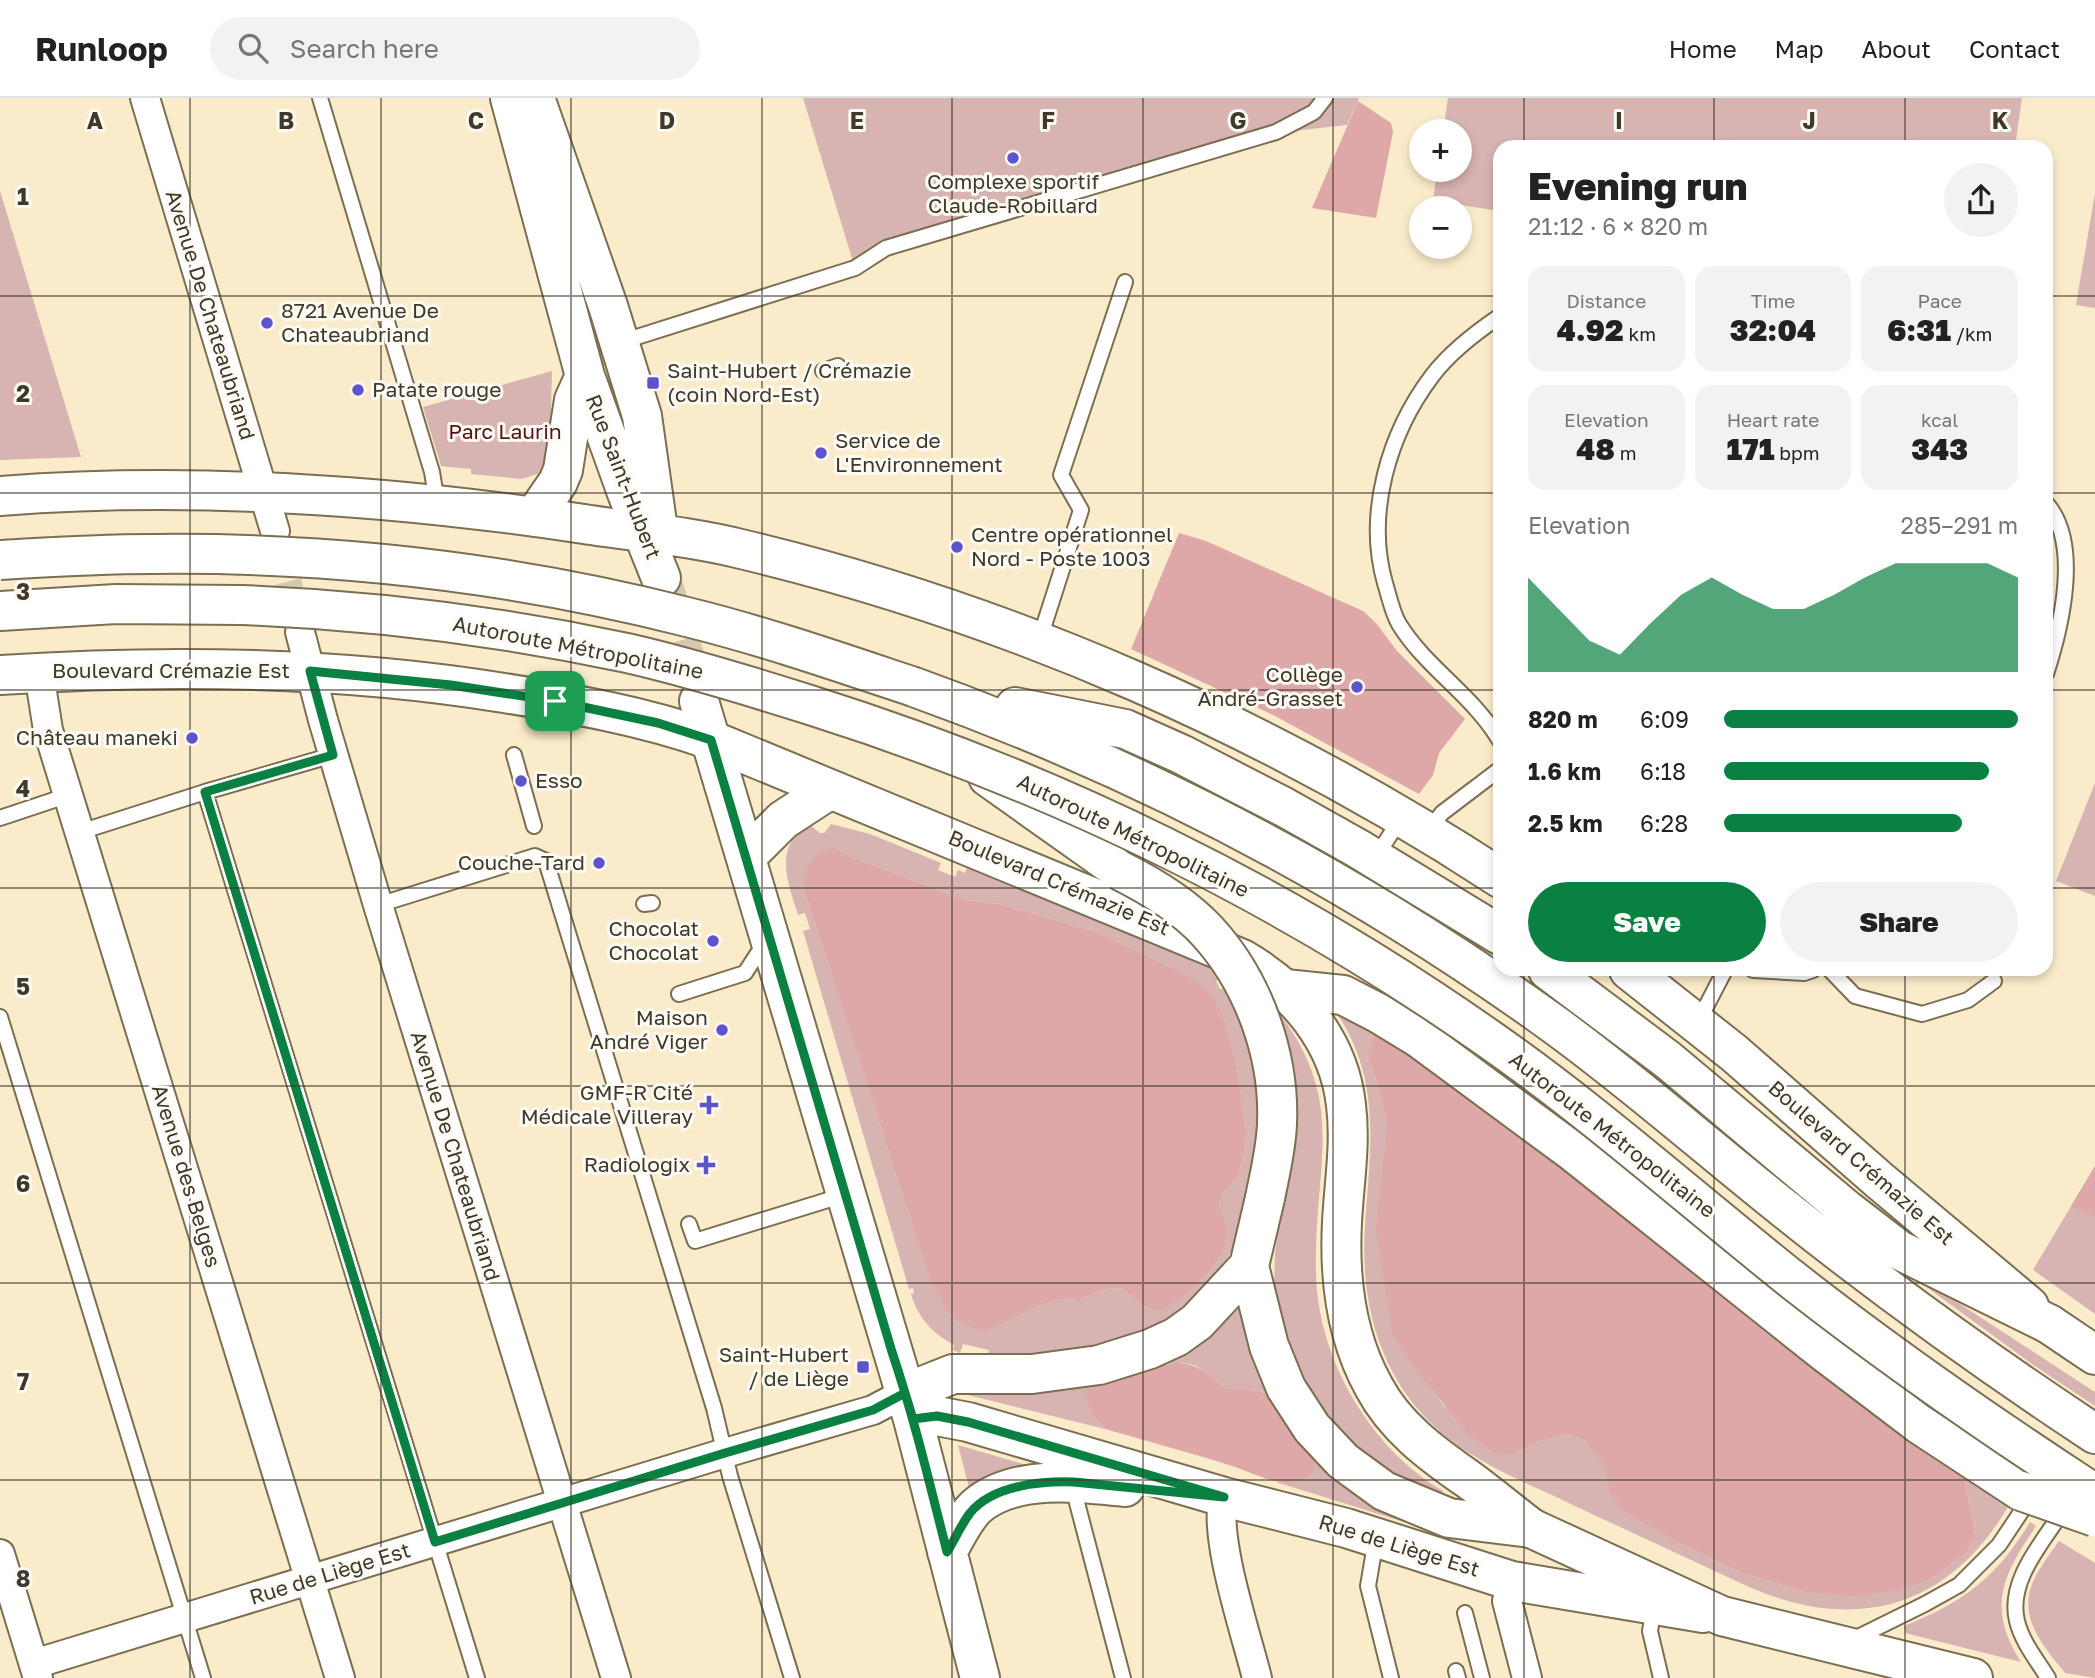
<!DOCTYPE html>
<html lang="en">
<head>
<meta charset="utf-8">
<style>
	body { margin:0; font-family:"Golos Text",sans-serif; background:#f2f2f2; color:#222; height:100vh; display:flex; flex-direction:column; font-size:26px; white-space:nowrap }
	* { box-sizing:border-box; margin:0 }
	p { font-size:23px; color:#767676 }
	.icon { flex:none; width:38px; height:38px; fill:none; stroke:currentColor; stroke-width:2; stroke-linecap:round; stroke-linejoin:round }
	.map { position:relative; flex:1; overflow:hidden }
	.drawer { position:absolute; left:1493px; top:42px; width:560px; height:836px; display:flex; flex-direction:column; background:#fff; border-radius:21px; box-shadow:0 4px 10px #0003 }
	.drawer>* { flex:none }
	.tools { position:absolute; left:1409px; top:21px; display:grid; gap:14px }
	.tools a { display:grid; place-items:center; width:63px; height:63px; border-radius:50%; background:#fff; box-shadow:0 4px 10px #0003; font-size:35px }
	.pin { position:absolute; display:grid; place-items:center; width:60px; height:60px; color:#fff; margin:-30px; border-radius:14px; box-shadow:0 4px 10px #0006 }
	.round { display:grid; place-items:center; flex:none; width:74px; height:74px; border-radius:37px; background:#f2f2f2 }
	.summary { display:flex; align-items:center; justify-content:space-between; height:119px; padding:0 35px }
	h1 { font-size:38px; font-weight:800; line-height:52px }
	.stats { display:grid; grid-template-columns:repeat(3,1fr); gap:10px; height:119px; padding:7px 35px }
	.stats div { display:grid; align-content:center; border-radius:18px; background:#f2f2f2; text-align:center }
	.stats b { font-size:30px; font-weight:800 }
	.stats small { font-size:19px; font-weight:400 }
	.stats p { font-size:19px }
	.chart { height:196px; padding:14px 35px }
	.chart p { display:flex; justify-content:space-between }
	.chart svg { width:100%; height:126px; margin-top:7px; fill:#0b8043; opacity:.7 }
	.cta { display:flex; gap:14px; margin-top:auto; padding:14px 35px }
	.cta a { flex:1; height:80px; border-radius:42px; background:#0b8043; color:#fff; font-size:28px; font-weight:800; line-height:80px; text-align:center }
	.cta a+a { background:#f2f2f2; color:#222 }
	ul { padding:0 35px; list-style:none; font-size:23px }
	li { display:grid; grid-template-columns:112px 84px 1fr; align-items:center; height:52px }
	li i { height:18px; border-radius:9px; background:#0b8043 }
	header { display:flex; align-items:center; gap:42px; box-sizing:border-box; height:98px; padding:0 35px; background:#fff; border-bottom:2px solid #e0e0e0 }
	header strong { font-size:33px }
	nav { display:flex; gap:38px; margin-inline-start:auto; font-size:24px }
	.search { width:490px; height:63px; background:#f2f2f2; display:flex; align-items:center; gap:18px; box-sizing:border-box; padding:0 24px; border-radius:38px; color:#767676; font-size:26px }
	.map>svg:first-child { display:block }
</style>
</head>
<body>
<header>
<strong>Runloop</strong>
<div class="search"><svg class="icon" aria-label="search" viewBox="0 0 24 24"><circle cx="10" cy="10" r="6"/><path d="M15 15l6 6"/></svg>Search here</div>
<nav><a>Home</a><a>Map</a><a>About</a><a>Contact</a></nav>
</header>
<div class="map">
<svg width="2095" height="1580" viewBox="0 0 2095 1580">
	<rect width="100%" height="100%" fill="#faeccb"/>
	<path fill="#d7b3b2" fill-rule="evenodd" d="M803 0H1359L1347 27 1302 32 886 150 855 170Z
		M1448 0H2022L2015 49H1500V113L1433 103 1437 72H1460V33H1443Z
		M0 93 81 359 0 362Z
		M2095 95V210L2076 207Z
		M552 273 550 350 544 369 537 376 522 381 471 376V371L441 368 423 309Z
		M2095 685V798L2056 783Z
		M831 726 870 736 941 765 938 772 955 779 958 772 965 775 967 770 1216 873 1221 879 1216 883 1220 891 1227 889 1253 952 1262 1015 1243 1123 1232 1152 1217 1179 1197 1200 1160 1229 1090 1253 987 1261 989 1252 963 1246 960 1255 953 1252 954 1247C932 1235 918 1220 911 1196L914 1195 913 1190 909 1191 803 833 810 831 805 815 798 817C788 784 772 748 810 727L820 735H824ZM836 750 849 758 966 802 999 806 1097 834 1170 869 1223 917 1236 963 1246 1032 1245 1055 1238 1079 1224 1094 1219 1106 1227 1130 1145 1209 1121 1190 1105 1191 1079 1202 1062 1201 1040 1207 988 1233 929 1179 807 801Z
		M1269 903C1352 1000 1313 1064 1316 1176 1318 1261 1370 1350 1443 1393L1438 1400 1359 1359 1300 1286 1279 1222 1274 1189 1275 1155 1285 1082Z
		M1339 913 1376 930 1367 957 1378 986 1387 1028 1386 1045 1393 1238 1444 1308 1514 1356 1535 1345 1566 1336 1585 1342 1606 1368 1609 1393 1685 1448 1744 1476 1806 1494 1931 1481 1964 1457 1976 1436 1964 1379 2008 1409C1947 1511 1856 1535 1749 1489 1691 1462 1633 1435 1575 1408 1541 1391 1503 1377 1471 1356 1388 1305 1359 1220 1365 1128 1370 1051 1382 985 1338 917Z
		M2095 1068V1216L2033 1172Z
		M1865 1144 2095 1294V1308L2032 1266Z
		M1234 1211 1243 1212 1270 1296 1249 1291H1227C1193 1266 1198 1261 1153 1268Z
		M1090 1283 1093 1318 1105 1331 960 1295Z
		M958 1347 1030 1368 971 1397Z
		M1314 1357 1422 1425 1420 1429 1276 1384 1296 1383Z
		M2030 1424 2036 1428C2003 1477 1986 1509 2021 1564L1905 1535 1904 1528C1964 1504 1996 1480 2030 1424Z
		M2059 1443 2095 1465V1580L2065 1575C2045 1550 2018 1521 2032 1486 2038 1471 2050 1456 2059 1443Z"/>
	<path fill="#dda8a7" d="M1358 3 1391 25 1393 34 1376 120 1312 110Z
		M1179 435 1206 443 1363 513 1376 525 1397 553 1465 621 1439 655 1433 677 1419 696 1275 618 1131 551Z
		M836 750 849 758 966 802 999 806 1097 834 1170 869 1192 881 1209 895 1223 917 1236 963 1246 1032 1245 1054 1238 1079 1224 1094 1219 1106C1221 1114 1227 1124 1227 1133 1225 1166 1188 1196 1162 1212L1145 1209 1121 1190 1105 1191 1079 1202 1062 1201 1040 1207 988 1233 973 1230 958 1223 948 1214 929 1179 807 801C801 774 807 756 836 750Z
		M1376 930 1505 1023 1812 1268 1964 1379 1976 1437 1964 1457 1931 1481 1898 1492 1853 1498 1806 1494 1744 1476 1685 1448 1624 1413 1609 1393 1605 1368 1585 1342 1566 1336 1535 1345 1514 1356 1494 1354 1468 1336 1418 1275 1393 1238 1376 1132 1387 1028 1378 986 1367 957Z
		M2095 1068V1119L2071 1108Z
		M1174 1265C1199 1264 1209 1278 1227 1291H1248L1270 1296 1314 1357C1316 1371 1312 1381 1296 1383 1273 1388 1250 1373 1229 1367 1188 1354 1146 1343 1105 1331L1093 1318 1083 1293 1090 1283Z"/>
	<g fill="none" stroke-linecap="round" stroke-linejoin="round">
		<path stroke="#d5c8ab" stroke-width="28" stroke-dasharray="28 14" stroke-linecap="butt" d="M277 443 298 526"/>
		<path stroke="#d5c8ab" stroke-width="38" stroke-dasharray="38 19" stroke-linecap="butt" d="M664 488 697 597"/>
		<defs>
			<path id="lane" d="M320 0 432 374 437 405
				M1500 218C1475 235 1450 254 1432 278 1389 335 1365 415 1385 485 1389 498 1392 514 1399 526 1426 570 1473 597 1500 643
				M621 244 855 170 886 150 1276 34 1314 14 1325 0
				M823 273 838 268
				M2046 405C2082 445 2061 530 2046 576
				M1039 543 1081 412 1061 377 1125 184
				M514 657 534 728
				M205 694 333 657
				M0 720 69 697
				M80 734 205 694 477 1580
				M1427 734 1442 715 1500 671
				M1383 748 1401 720
				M644 806 652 805
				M378 807 535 758 546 763 714 1310 730 1378 792 1580
				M1753 872 1804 875 1813 872
				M1830 872 1855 898 1922 916 1968 902 1994 883
				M679 896 745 875 758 855 771 862
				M0 919 203 1580
				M1698 924 1725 872
				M689 1126 695 1143 844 1097
				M1074 1386 1076 1401 1123 1580
				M1376 1441 1368 1488 1391 1580
				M1654 1509 1650 1533 1661 1580
				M1465 1515 1482 1580
				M1852 1542 1925 1506 1959 1487 1999 1447 2031 1399
				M1456 1573 1458 1580
				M2048 1580C2037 1562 2022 1544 2017 1523 2007 1482 2044 1443 2064 1411"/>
			<path id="street" d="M145 0 275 433
				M300 534 323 622 378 807 616 1580
				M39 575 48 632 340 1580
				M1224 1399C1212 1436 1247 1539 1257 1580
				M0 1456 38 1580
				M1512 1483 1507 1503 1527 1580
				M34 1566 725 1355 873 1312 905 1295"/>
			<path id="secondary" d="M510 0 585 278 627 395 661 480
				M535 0 608 208 642 318 659 439
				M0 398C195 383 391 397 584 426 636 434 689 438 741 451 1010 515 1269 629 1500 780
				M534 419 558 384 563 372 574 302 585 278
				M0 577C169 566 337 568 504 595 574 606 644 618 711 642L1242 861C1296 892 1339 943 1346 1007 1351 1046 1344 1085 1342 1124 1339 1181 1346 1239 1374 1289 1395 1329 1432 1356 1468 1381 1490 1397 1510 1414 1531 1430
				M699 603 913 1321 980 1580
				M746 759 783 722 829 692
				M1629 872 1734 955 1879 1082 2029 1208
				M913 1321 937 1318 968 1324 1224 1399 1346 1430 1512 1483 1703 1515
				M947 1454C956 1439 964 1420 977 1408 1015 1376 1080 1384 1125 1389"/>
			<path id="primary" d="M2049 1226 2095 1257
				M1531 1430 1722 1518 1973 1580"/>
			<path id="highway" d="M0 513 116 506 241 507
				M914 589C1142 671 1359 785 1555 927 1635 985 1709 1051 1786 1112 1886 1192 1989 1266 2095 1336
				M1015 609 1125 631 1181 656 1284 709 1357 750 1500 837
				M988 679 1119 772
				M1548 872 1668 962 1847 1112 1899 1152 2049 1226
				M1285 891 1343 897 1378 915 1419 940 1572 1053 1823 1253 1919 1326 2021 1393
				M1249 1168 1269 1248 1286 1290 1312 1330 1343 1363 1384 1393 1449 1420 1531 1430
				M905 1295 953 1276H1032L1099 1267 1150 1251 1176 1239 1197 1224 1249 1168 1265 1100"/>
		</defs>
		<use href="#lane" stroke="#7b6e51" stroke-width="18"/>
		<use href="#street" stroke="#7b6e51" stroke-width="32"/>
		<use href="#secondary" stroke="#7b6e51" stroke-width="42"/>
		<use href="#primary" stroke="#7b6e51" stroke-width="42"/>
		<use href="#highway" stroke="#7b6e51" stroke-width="42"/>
		<use href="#lane" stroke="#fff" stroke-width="14"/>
		<use href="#street" stroke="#fff" stroke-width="28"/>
		<use href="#secondary" stroke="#fff" stroke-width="38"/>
		<use href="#primary" stroke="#fff" stroke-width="38"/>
		<use href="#highway" stroke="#fff" stroke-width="38"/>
		<defs>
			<path id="highway-bridge" d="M0 462C51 459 102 456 153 456 331 454 514 475 687 519 764 538 839 564 914 589
				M241 507C371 512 500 528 627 555 689 569 750 588 810 607 1051 683 1282 795 1489 941 1595 1015 1692 1102 1794 1183 1891 1259 1992 1329 2095 1396
				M1119 772C1151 788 1183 807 1207 833 1253 883 1280 957 1277 1026 1276 1051 1270 1075 1265 1100
				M2021 1393 2095 1419"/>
		</defs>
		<use href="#highway-bridge" stroke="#7b6e51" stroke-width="42" stroke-linecap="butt"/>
		<use href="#highway-bridge" stroke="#fff" stroke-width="38"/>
	</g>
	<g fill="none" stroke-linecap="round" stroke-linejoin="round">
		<defs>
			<path id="route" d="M555 603 451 587 310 573 333 657 205 694 435 1444 725 1355 873 1312 905 1295 913 1321 937 1318 968 1324 1224 1399 1074 1384C1041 1383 993 1387 970 1415 961 1427 955 1441 947 1454 930 1387 914 1319 892 1254L711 642 658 625 555 603"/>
		</defs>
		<use href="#route" stroke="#fff" stroke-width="14"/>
		<use href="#route" stroke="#0b8043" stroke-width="9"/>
	</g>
	<path fill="none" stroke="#3f392c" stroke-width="2" stroke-opacity="0.55" d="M190 0V1580M381 0V1580M571 0V1580M762 0V1580M952 0V1580M1143 0V1580M1333 0V1580M1524 0V49M1714 0V49M1905 0V49M0 198H1500M2046 198H2095M0 395H1500M2046 395H2095M0 592H1500M2046 592H2095M0 790H1500M2046 790H2095M1524 872V1580M1714 872V1580M1905 872V1580M0 988H2095M0 1185H2095M0 1382H2095"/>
	<g fill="#5d54cd" stroke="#fdfaf4" stroke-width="2.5">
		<circle cx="1013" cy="60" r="7"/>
		<circle cx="267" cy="225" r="7"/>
		<rect x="646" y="278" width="14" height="14" rx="3.5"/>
		<circle cx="358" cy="292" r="7"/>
		<circle cx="821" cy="355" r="7"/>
		<circle cx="957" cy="449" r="7"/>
		<circle cx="1357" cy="589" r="7"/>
		<circle cx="192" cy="640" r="7"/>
		<circle cx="521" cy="683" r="7"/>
		<circle cx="599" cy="765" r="7"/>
		<circle cx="713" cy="843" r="7"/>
		<circle cx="722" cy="932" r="7"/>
		<path d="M705.5 996.5h7v7h7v7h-7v7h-7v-7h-7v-7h7z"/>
		<path d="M702.5 1056.5h7v7h7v7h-7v7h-7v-7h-7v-7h7z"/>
		<rect x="856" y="1262" width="14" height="14" rx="3.5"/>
	</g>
	<g text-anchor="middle" stroke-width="6" stroke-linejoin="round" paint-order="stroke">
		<g font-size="21" fill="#3f392c" stroke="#fdfaf4" text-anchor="end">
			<text x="1013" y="91" text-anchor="middle">Complexe sportif<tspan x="1013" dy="24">Claude-Robillard</tspan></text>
			<text x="281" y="220" text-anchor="start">8721 Avenue De<tspan x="281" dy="24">Chateaubriand</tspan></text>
			<text x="667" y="280" text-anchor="start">Saint-Hubert / Crémazie<tspan x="667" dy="24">(coin Nord-Est)</tspan></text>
			<text x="372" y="299" text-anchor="start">Patate rouge</text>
			<text x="835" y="350" text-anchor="start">Service de<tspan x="835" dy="24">L'Environnement</tspan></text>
			<text x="971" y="444" text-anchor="start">Centre opérationnel<tspan x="971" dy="24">Nord - Poste 1003</tspan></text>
			<text x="1343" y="584">Collège<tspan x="1343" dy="24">André-Grasset</tspan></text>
			<text x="178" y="647">Château maneki</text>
			<text x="535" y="690" text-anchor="start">Esso</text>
			<text x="585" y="772">Couche-Tard</text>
			<text x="699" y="838">Chocolat<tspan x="699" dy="24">Chocolat</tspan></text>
			<text x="708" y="927">Maison<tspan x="708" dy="24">André Viger</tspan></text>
			<text x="693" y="1002">GMF-R Cité<tspan x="693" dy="24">Médicale Villeray</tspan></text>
			<text x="690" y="1074">Radiologix</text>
			<text x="849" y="1264">Saint-Hubert<tspan x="849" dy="24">/ de Liège</tspan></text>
		</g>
		<g font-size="21" fill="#3f392c" stroke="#fdfaf4">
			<text transform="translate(210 217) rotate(73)" y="7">Avenue De Chateaubriand</text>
			<text transform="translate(623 379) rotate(69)" y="7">Rue Saint-Hubert</text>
			<text transform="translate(578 550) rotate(11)" y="7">Autoroute Métropolitaine</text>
			<text x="171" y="580">Boulevard Crémazie Est</text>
			<text transform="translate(1133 738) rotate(26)" y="7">Autoroute Métropolitaine</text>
			<text transform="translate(1059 785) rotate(23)" y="7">Boulevard Crémazie Est</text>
			<text transform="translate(1612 1037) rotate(38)" y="7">Autoroute Métropolitaine</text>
			<text transform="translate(455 1058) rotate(73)" y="7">Avenue De Chateaubriand</text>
			<text transform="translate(1861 1065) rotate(41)" y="7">Boulevard Crémazie Est</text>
			<text transform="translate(186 1078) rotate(73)" y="7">Avenue des Belges</text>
			<text transform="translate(1399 1448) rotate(17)" y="7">Rue de Liège Est</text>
			<text transform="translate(330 1476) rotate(-17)" y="7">Rue de Liège Est</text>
		</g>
		<g font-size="21" fill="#531419" stroke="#fdfaf4">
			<text x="505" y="341">Parc Laurin</text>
		</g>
	</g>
	<g font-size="23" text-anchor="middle" font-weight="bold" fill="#3f392c" stroke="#fdfaf4" stroke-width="6" stroke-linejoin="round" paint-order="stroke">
		<text x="95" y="31">A</text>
		<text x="286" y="31">B</text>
		<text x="476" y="31">C</text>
		<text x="667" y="31">D</text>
		<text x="857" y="31">E</text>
		<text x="1048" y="31">F</text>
		<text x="1238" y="31">G</text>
		<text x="1619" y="31">I</text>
		<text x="1809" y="31">J</text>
		<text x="2000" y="31">K</text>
		<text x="23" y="107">1</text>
		<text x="23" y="304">2</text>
		<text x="23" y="502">3</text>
		<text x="23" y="699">4</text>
		<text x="23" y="897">5</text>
		<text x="23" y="1094">6</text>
		<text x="23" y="1292">7</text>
		<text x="23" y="1489">8</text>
	</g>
</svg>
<div class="tools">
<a>+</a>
<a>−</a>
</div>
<div class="pin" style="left:555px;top:603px;background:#1e9e55"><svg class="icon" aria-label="arrive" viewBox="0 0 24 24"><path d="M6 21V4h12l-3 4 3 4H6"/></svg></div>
<section class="drawer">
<div class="summary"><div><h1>Evening run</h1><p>21:12 · 6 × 820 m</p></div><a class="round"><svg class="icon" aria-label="share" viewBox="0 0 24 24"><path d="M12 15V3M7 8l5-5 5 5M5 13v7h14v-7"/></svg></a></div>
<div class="stats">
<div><p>Distance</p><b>4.92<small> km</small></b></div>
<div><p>Time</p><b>32:04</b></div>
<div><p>Pace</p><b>6:31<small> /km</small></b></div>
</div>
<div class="stats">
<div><p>Elevation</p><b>48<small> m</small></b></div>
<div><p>Heart rate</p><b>171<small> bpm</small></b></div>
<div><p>kcal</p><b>343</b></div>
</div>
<div class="chart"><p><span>Elevation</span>285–291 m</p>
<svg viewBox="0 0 160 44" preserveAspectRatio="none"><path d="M0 44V11L10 22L20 33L30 38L40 27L50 17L60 11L70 17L80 22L90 22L100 17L110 11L120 6L130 6L140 6L150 6L160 11V44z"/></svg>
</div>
<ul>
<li><b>820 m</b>6:09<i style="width:100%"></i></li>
<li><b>1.6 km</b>6:18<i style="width:90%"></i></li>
<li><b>2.5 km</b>6:28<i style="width:81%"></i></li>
</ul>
<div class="cta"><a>Save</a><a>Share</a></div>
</section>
</div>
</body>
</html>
